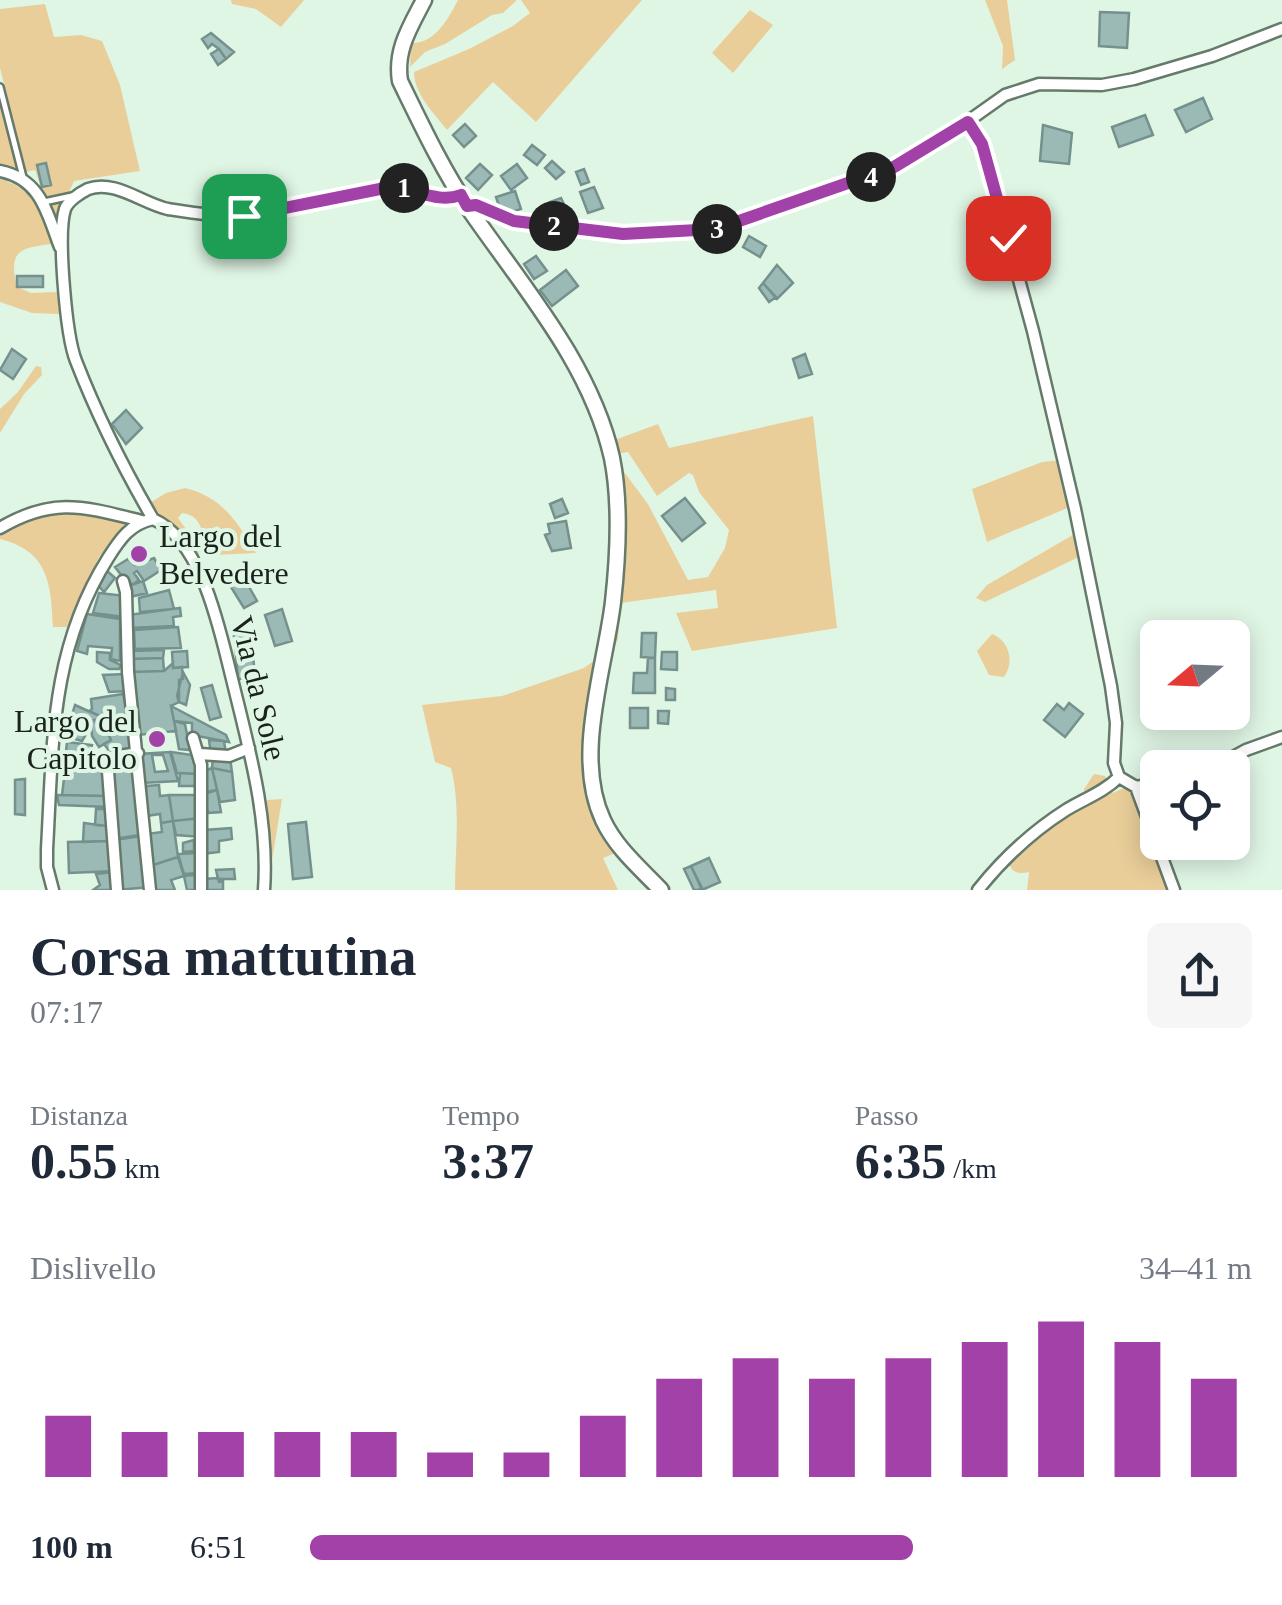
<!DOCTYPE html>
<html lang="it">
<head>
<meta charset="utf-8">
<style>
	body { margin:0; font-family:Georgia,serif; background:#f6f6f7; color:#1f2937; height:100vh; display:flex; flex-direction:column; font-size:38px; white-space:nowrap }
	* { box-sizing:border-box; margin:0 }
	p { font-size:32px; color:#747a83 }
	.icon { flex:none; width:55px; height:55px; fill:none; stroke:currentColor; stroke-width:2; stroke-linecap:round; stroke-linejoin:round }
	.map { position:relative; height:890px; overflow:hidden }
	.panel { display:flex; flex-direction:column; background:#fff; flex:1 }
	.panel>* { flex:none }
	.needle { width:65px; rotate:251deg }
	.controls { position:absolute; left:1140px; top:620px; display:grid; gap:20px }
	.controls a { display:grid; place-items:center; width:110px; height:110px; border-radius:15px; background:#fff; box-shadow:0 5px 25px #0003; font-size:50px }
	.pin { position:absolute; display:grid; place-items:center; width:85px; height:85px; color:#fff; margin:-42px; border-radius:20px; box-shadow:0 5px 15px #0006 }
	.km { position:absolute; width:50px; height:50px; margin:-25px; border-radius:50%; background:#222; color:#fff; font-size:28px; line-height:50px; text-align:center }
	.round { display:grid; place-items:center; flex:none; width:105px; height:105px; border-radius:15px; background:#f6f6f7 }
	.headline { display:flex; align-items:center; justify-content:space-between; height:170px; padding:0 30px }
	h1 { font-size:55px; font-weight:700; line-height:75px }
	.figures { display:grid; grid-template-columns:repeat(3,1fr); gap:15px; height:170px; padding:10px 30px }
	.figures div { display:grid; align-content:center }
	.figures b { font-size:50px; font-weight:700 }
	.figures small { font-size:28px; font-weight:400 }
	.figures p { font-size:28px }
	.chart { height:280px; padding:20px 30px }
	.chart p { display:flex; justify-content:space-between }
	.chart svg { width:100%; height:180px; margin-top:10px; stroke:#a241a8; stroke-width:6 }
	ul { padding:0 30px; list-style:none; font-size:32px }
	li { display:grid; grid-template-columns:160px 120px 1fr; align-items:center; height:75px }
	li i { height:25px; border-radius:12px; background:#a241a8 }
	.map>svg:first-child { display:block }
</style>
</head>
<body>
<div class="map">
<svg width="1282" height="890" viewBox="0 0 1282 890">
	<rect width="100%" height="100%" fill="#e0f6e5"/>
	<path fill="#e9ce99" d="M231 0H304L281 27 256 9 232 4Z
		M458 0H517L503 13 492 15 445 44 425 52 410 67 411 43C435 44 448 19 458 0Z
		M521 0H642L536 122 493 82 447 130C434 113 414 94 414 72L469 49 513 26 530 13Z
		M985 0H1007L1015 60 1002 69 1003 46Z
		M45 4 54 37 81 35 102 41 120 85 140 171 74 181 54 226 35 170 26 172 0 68V9Z
		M750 10 773 25 733 73 712 53Z
		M0 93 19 168 17 173 0 168Z
		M0 179C32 187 45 214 52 244 20 248 8 250 17 287L31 293 57 292 59 314 32 313 0 302Z
		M36 366 41 367 42 375 24 394 0 433V409L18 392Z
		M813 416 837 628 692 651 676 613 718 608 716 590 620 603 618 639 612 653 608 647 618 464 648 504 688 580 708 577 725 548 729 530 699 492 693 475 689 473 657 496 628 452 616 454 612 441 658 424 669 448Z
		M1061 460 1072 506 987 542 972 489 1042 462Z
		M185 488C222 497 237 521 256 553L213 555C200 539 206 516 182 513L178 518 197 544 202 573 148 504 166 493Z
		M69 510 131 521 99 557 67 627H53C51 585 49 551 0 539V533C22 518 42 513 69 510Z
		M1078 532 1083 555 985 602 976 598 987 585Z
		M992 634C1009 640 1015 662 1004 677L989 675 977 651Z
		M595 660 600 665 588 757 618 852 603 858 618 890H455C455 850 461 808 451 768L435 762 422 705 502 696 584 668Z
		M1094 774 1105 776 1113 793 1130 785 1169 890H1027L1029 872C1020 874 1013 874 1009 864L1085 794 1084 789Z
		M282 799 271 867 267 800Z"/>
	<path fill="#9bb9b5" stroke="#75918e" stroke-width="2.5" fill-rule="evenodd" d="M1100 12 1129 13 1127 48 1099 46Z
		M211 33 234 52 226 59 219 49 212 44 208 48 202 39Z
		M219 49 226 59 218 65 211 54Z
		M1203 98 1212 119 1186 132 1175 110Z
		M1145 115 1153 135 1119 147 1112 127Z
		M465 124 476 136 464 147 453 135Z
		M1043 125 1072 133 1069 164 1040 161Z
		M532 145 545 155 537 165 524 155Z
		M552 161 564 172 556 179 545 168Z
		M46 163 51 185 42 187 37 165Z
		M480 164 492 175 478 190 466 178Z
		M517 164 527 178 511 190 501 176Z
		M584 169 589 182 581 185 576 172Z
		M594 187 603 208 588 213 580 192Z
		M515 191 521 209 502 215 496 197Z
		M561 198 568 213 550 219 546 208 551 206 550 202Z
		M749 236 766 246 760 257 743 247Z
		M536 256 547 271 534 279 524 264Z
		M777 265 793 283 777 299 763 283Z
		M566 270 578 286 552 306 540 290Z
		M17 276H43V287H17Z
		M763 283 776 297 769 302 759 288Z
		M12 349 26 359 13 379 0 370Z
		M805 354 812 374 799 378 793 359Z
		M126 410 142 428 126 444 112 424Z
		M685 498 705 523 682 541 662 516Z
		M562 499 568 513 555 518 550 504Z
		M566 521 571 548 552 551 545 535 550 533 548 524Z
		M154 558 161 570 144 581 137 571 134 573 139 580 132 585 128 579 125 580 115 567 128 559 135 565Z
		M106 570 115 578 104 592 96 583Z
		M243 576 257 601 244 608 229 584Z
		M143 581 147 593 130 597 128 586Z
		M169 590 174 609 140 612 139 598Z
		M99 593 126 596 124 617 93 613Z
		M180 608 181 616 173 617 174 626 129 628 128 615Z
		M282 609 292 641 275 646 265 615Z
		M87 614 120 619V661L111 659 112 648 88 646 87 654 77 651Z
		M243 626 245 644 235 645 233 627Z
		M178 627 181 648 135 649 134 630Z
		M642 633H656L655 658 641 657Z
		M252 643 255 677 238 679 235 645Z
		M164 650 163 658 130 659 129 651Z
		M187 651 188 667 173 668 172 652Z
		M97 652 110 653V660L121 665 119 669H109L97 662Z
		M662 652H677V670L661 669Z
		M163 658 164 671 130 672V659Z
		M648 658H655V693H633L634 673H647Z
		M173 663V668L182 667 183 679 179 680V702L171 706 176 731 139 735 130 672 164 671Z
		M183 672 190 685 186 705 179 702 177 696Z
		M125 674 127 691 109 692 103 675Z
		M212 685 221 717 210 720 201 688Z
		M666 688 675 689V700H666Z
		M123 694 128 714 104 718 89 711 92 709 91 699Z
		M1069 703 1083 714 1065 737 1044 720 1057 704 1064 710Z
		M75 705 104 718 94 720 100 729 105 727 111 740 99 747 92 736 91 726 82 741 71 738 74 728 69 725Z
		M171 706 226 735 229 742 192 735V723L174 721Z
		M630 708H648V728H630Z
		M658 711H669L668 724 658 723Z
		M129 720 134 750 125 753 118 746 110 752 104 744 111 740 105 727Z
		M70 721 69 725 74 728 71 738 57 734 58 722Z
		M174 721 185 724 190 750 179 749Z
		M209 740 224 741 226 754 211 755Z
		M67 742 92 745 89 765 65 761Z
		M170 752 178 781 142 783 139 754ZM152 755H163L168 771 155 772Z
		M171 752 199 756 197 774 177 773Z
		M137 754 146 834 114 839 108 759Z
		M213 757 230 758 232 772 212 768Z
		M66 762 105 766 106 796 62 795Z
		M212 768 232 772 235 800 220 802Z
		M212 768 217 790 205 792 204 771Z
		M180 773 197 774V786H179Z
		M25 779V815L15 814V780Z
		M159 785 160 796 169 795 173 821 161 823 160 814 146 816 143 793H146V786Z
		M217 790 221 812 209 813 204 805V794Z
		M57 795 106 796 109 807 59 805Z
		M169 795H201V818L173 821Z
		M96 809H110V826L95 825Z
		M201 818V837L176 835 173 821Z
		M173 821 178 857 150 866 147 834 162 832 161 823Z
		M306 822 312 877 293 879 288 824Z
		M84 823 107 826 108 841 83 842Z
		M231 828 232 839 219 841V852L202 854 204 830Z
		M147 835 150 887 117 890 115 840Z
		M194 840V851L183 852V843Z
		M108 841 115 871 69 873 68 842Z
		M198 853 199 873 184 874 178 854Z
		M178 857 184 876 171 880 175 890H151L150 866Z
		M709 858 720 882 702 890 691 866Z
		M691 866 702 888 698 890H694L684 869Z
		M234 869 235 879H218L216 870Z
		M113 872 115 890H93L100 885 96 874Z
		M201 874V890H187L184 876Z
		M218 878 219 882 223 881V890H204V879Z"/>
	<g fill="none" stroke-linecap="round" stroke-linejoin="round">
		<defs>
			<path id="lane" d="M0 87 23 177
				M44 202 72 196
				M90 763 107 765"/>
			<path id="street" d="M968 121 982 144 1033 331 1075 509 1111 686 1116 723 1114 763 1119 777 1136 787 1174 890
				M0 171C41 179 47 213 60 247
				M467 206 476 205 514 221 623 234 717 229 894 167 933 146 1005 95 1039 84 1102 85 1134 79 1212 56 1282 29
				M153 519C124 469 97 415 76 361 66 336 57 234 65 209 68 201 80 193 88 189 115 179 143 204 168 209 194 213 219 217 244 216L390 187C415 188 437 204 461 195
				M153 519C203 541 220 632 232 679 249 749 269 818 264 890
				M0 528C54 496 85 507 142 521
				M123 581 126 592 128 672 150 890
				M193 738 201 765V890
				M200 754 229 756 249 748
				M1213 768 1246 750 1282 737
				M1136 787 1158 783
				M53 890 47 867V849C53 744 50 650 108 558 120 539 130 524 153 519
				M117 890 107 758 138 753
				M978 890C1002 860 1033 831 1066 810 1084 799 1104 792 1119 777"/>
			<path id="secondary" d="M424 0C410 27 395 50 400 81 421 124 442 169 469 209 522 286 591 364 612 458 621 503 618 557 613 602 605 669 573 756 603 820 616 848 640 868 661 890"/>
		</defs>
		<use href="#lane" stroke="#657a6b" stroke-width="10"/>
		<use href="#street" stroke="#657a6b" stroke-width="15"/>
		<use href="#secondary" stroke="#657a6b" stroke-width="19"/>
		<use href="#lane" stroke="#fff" stroke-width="5"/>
		<use href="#street" stroke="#fff" stroke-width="10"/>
		<use href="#secondary" stroke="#fff" stroke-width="14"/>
	</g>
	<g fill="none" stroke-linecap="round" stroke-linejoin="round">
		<defs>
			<path id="route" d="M244 216 390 187C415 188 437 204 461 195L467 206 476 205 514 221 623 234 716 229 894 167 968 122 982 144 1008 238"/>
		</defs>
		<use href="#route" stroke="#fff" stroke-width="20"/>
		<use href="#route" stroke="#a241a8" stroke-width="12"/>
	</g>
	<g fill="#a241a8" stroke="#e0f6e5" stroke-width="4">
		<circle cx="139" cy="554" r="10"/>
		<circle cx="157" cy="739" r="10"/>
	</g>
	<g text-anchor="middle" stroke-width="8" stroke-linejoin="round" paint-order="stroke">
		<g font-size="32" fill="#1a221c" stroke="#e0f6e5" text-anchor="start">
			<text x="159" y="547">Largo del<tspan x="159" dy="37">Belvedere</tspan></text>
			<text x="137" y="732" text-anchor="end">Largo del<tspan x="137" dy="37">Capitolo</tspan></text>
		</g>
		<g font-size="32" fill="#1a221c" stroke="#e0f6e5">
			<text transform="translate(259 688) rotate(76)" y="11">Via da Sole</text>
		</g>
	</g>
</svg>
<div class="controls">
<a><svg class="needle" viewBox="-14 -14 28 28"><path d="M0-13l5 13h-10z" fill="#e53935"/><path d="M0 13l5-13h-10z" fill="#747a83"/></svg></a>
<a><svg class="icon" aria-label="locate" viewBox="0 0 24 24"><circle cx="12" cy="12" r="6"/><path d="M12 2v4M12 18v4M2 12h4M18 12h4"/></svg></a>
</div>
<div class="pin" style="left:244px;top:216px;background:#1e9e55"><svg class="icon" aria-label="arrive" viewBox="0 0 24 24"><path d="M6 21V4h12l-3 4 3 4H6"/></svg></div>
<div class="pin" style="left:1008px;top:238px;background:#d93025"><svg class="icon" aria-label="check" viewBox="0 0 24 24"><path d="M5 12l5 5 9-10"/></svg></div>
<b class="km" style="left:404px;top:188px">1</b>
<b class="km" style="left:554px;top:226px">2</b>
<b class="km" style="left:717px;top:229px">3</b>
<b class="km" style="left:871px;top:177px">4</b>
</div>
<section class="panel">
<div class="headline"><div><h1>Corsa mattutina</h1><p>07:17</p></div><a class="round"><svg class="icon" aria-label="share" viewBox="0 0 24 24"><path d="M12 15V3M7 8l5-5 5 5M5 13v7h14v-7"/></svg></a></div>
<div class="figures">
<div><p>Distanza</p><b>0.55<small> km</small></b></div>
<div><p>Tempo</p><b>3:37</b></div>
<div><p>Passo</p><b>6:35<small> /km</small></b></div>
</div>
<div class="chart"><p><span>Dislivello</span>34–41 m</p>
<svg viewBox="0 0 160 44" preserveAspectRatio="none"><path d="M5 44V29M15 44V33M25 44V33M35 44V33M45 44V33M55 44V38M65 44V38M75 44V29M85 44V20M95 44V15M105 44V20M115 44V15M125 44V11M135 44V6M145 44V11M155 44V20"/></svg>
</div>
<ul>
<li><b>100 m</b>6:51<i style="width:64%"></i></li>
</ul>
</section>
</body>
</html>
